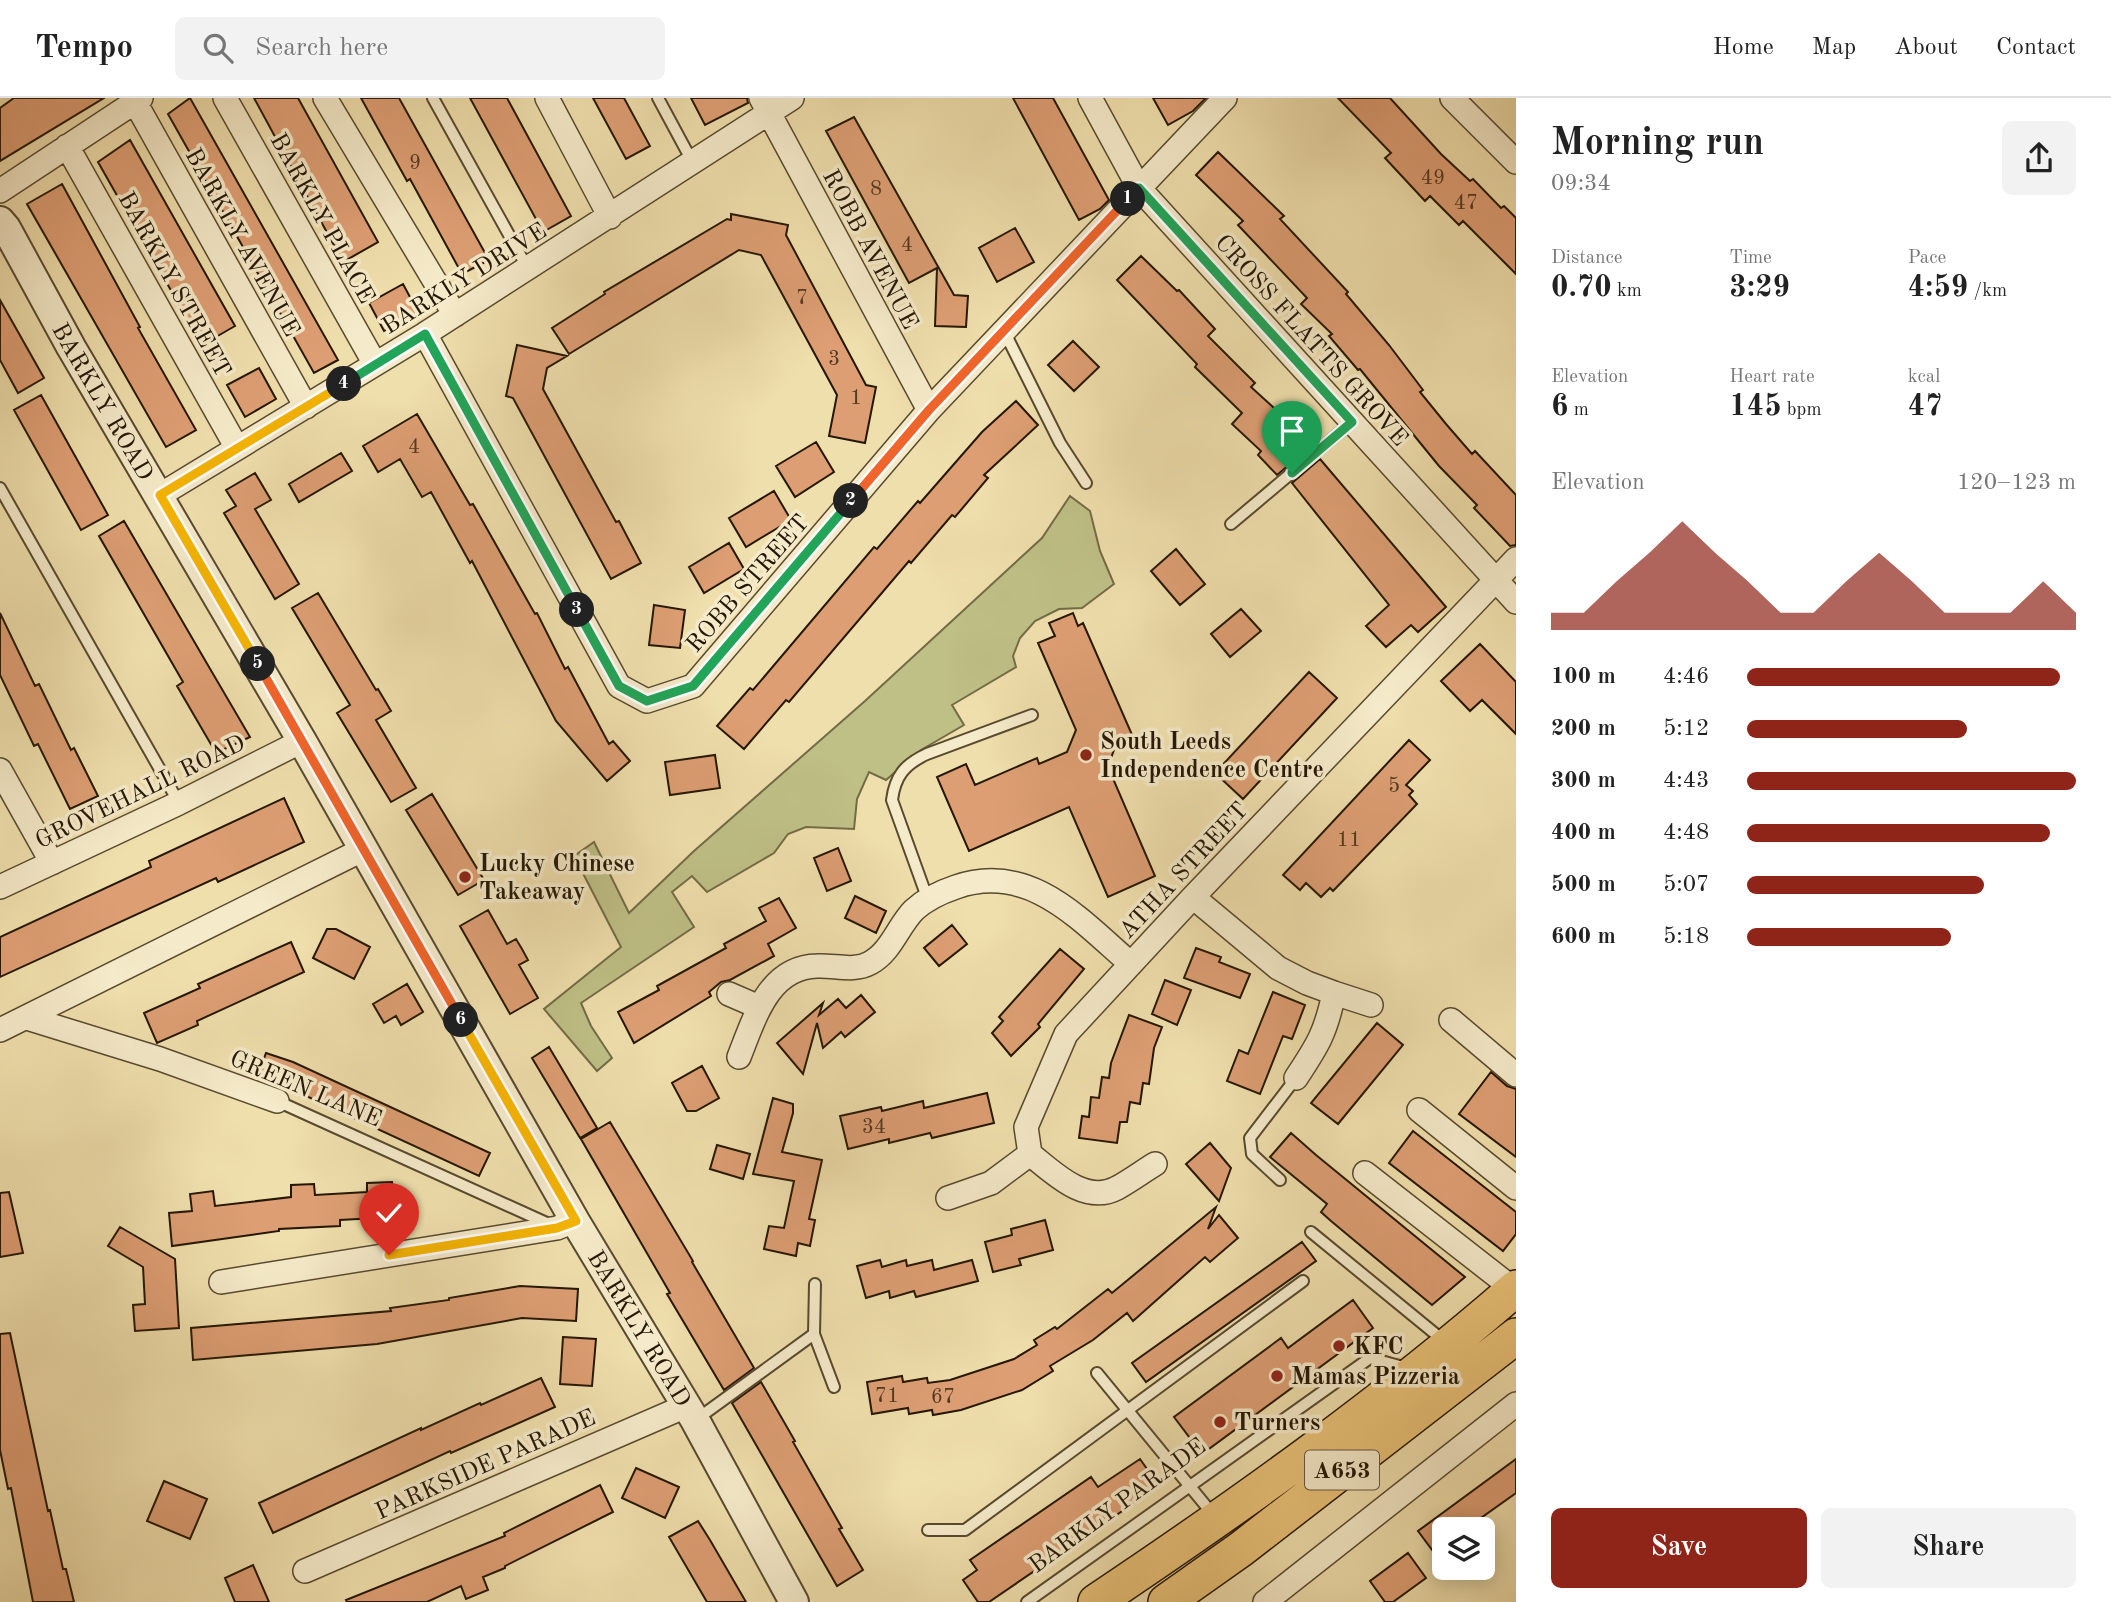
<!DOCTYPE html>
<html lang="en">
<head>
<meta charset="utf-8">
<style>
	body { margin:0; font-family:"Old Standard TT",serif; background:#f2f2f2; color:#222; height:100vh; display:flex; flex-direction:column; font-size:26px; white-space:nowrap }
	* { box-sizing:border-box; margin:0 }
	p { font-size:23px; color:#767676 }
	.icon { flex:none; width:38px; height:38px; fill:none; stroke:currentColor; stroke-width:2; stroke-linecap:round; stroke-linejoin:round }
	.map { position:relative; flex:1; overflow:hidden }
	.side { display:flex; flex-direction:column; background:#fff; width:595px }
	.side>* { flex:none }
	.buttons { position:absolute; left:1432px; top:1419px; display:grid; gap:14px }
	.buttons a { display:grid; place-items:center; width:63px; height:63px; border-radius:10px; background:#fff; box-shadow:0 4px 18px #0003; font-size:35px }
	.pin { position:absolute; display:grid; place-items:center; width:60px; height:60px; color:#fff; margin:-72px -30px; border-radius:50% 50% 50% 0; rotate:-45deg; box-shadow:0 0 7px #0007 }
	.pin .icon { rotate:45deg }
	.km { position:absolute; width:35px; height:35px; margin:-18px; border-radius:50%; background:#222; color:#fff; font-size:19px; line-height:35px; text-align:center }
	.round { display:grid; place-items:center; flex:none; width:74px; height:74px; border-radius:10px; background:#f2f2f2 }
	.overview { display:flex; align-items:center; justify-content:space-between; height:119px; padding:0 35px }
	h1 { font-size:38px; font-weight:600; line-height:52px }
	.stats { display:grid; grid-template-columns:repeat(3,1fr); gap:10px; height:119px; padding:7px 35px }
	.stats div { display:grid; align-content:center }
	.stats b { font-size:30px; font-weight:600 }
	.stats small { font-size:19px; font-weight:400 }
	.stats p { font-size:19px }
	.chart { height:196px; padding:14px 35px }
	.chart p { display:flex; justify-content:space-between }
	.chart svg { width:100%; height:126px; margin-top:7px; fill:#8f2418; opacity:.7 }
	.button { display:flex; gap:14px; margin-top:auto; padding:14px 35px }
	.button a { flex:1; height:80px; border-radius:10px; background:#8f2418; color:#fff; font-size:28px; font-weight:600; line-height:80px; text-align:center }
	.button a+a { background:#f2f2f2; color:#222 }
	ul { padding:0 35px; list-style:none; font-size:23px }
	li { display:grid; grid-template-columns:112px 84px 1fr; align-items:center; height:52px }
	li i { height:18px; border-radius:9px; background:#8f2418 }
	header { display:flex; align-items:center; gap:42px; box-sizing:border-box; height:98px; padding:0 35px; background:#fff; border-bottom:2px solid #e0e0e0 }
	header strong { font-size:33px }
	nav { display:flex; gap:38px; margin-inline-start:auto; font-size:24px }
	.search { width:490px; height:63px; background:#f2f2f2; display:flex; align-items:center; gap:18px; box-sizing:border-box; padding:0 24px; border-radius:10px; color:#767676; font-size:26px }
	main { display:flex; flex:1; min-height:0 }
	.map>svg:first-child { display:block }
</style>
</head>
<body>
<header>
<strong>Tempo</strong>
<div class="search"><svg class="icon" aria-label="search" viewBox="0 0 24 24"><circle cx="10" cy="10" r="6"/><path d="M15 15l6 6"/></svg>Search here</div>
<nav><a>Home</a><a>Map</a><a>About</a><a>Contact</a></nav>
</header>
<main>
<div class="map">
<svg width="1516" height="1504" viewBox="0 0 1516 1504">
	<rect width="100%" height="100%" fill="#efdfac"/>
	<filter id="stains"><feTurbulence type="fractalNoise" baseFrequency=".00286" numOctaves="4"/><feColorMatrix values="0 0 0 0 .2 0 0 0 0 .09 0 0 0 0 .02 0 0 0 .5 -.17"/></filter>
	<radialGradient id="worn" r=".72"><stop offset=".6" stop-color="#630" stop-opacity="0"/><stop offset="1" stop-color="#630" stop-opacity=".3"/></radialGradient>
	<path fill="#bfc086" stroke="#726c46" stroke-width="2" d="M1070 398 1090 413 1100 453 1114 486 1082 510 1059 511 1035 523 1020 540 1013 558 1016 569 952 607 964 627 921 652 886 682 869 674 857 701 854 731 806 729 788 736 774 755 707 794 692 778 672 794 694 829 581 905 591 928 612 960 597 973 544 911 621 849 574 758 594 744 629 815 694 753 865 603 1042 440Z"/>
	<path fill="#dd9e73" stroke="#251705" stroke-width="2" d="M14 0H104L0 63V10Z
		M190 0 338 262 314 275 168 16Z
		M254 0H298L378 144 343 164Z
		M361 0H399L489 162 462 176 410 81 407 83Z
		M470 0H507L571 118 543 134Z
		M593 0H624L650 48 626 61Z
		M691 0H747L748 5 705 27Z
		M1013 0H1053L1109 102 1100 111 1079 122Z
		M1153 0H1206L1193 13 1168 27Z
		M1338 0H1390L1441 56 1470 83 1473 81 1501 110 1504 108 1516 120V176L1463 123 1459 127 1430 98 1425 103 1385 60 1391 55Z
		M854 19 954 197 968 198 966 229 935 228 937 170 909 185 826 33Z
		M130 42 235 228 202 247 98 64Z
		M1218 54 1284 118 1280 121 1348 194 1346 196 1389 247 1423 292 1420 294 1446 326 1472 356 1475 353 1516 397V447L1510 448 1474 410 1477 407 1439 368 1360 271 1358 272 1329 238 1332 236 1301 206 1307 200 1238 127 1243 123 1196 77Z
		M62 86 140 229 138 230 196 332 166 349 27 106Z
		M731 116 788 127 786 137 866 287 876 289 865 345 829 338 837 297 761 157 739 152 569 256 552 230 605 196 604 194 727 121 731 122Z
		M1015 130 1034 164 997 184 979 150Z
		M1141 158 1177 193 1179 192 1215 231 1208 238 1255 285 1251 289 1285 320 1283 323 1309 350 1277 377 1258 357 1261 353 1232 326 1242 315 1195 269 1197 266 1117 182Z
		M403 186 418 214 384 233 369 205Z
		M0 202 44 280 18 295 0 262Z
		M1073 243 1099 269 1074 293 1048 267Z
		M517 247 567 258 547 270 543 291 616 424 619 423 641 465 611 481 513 300 506 298Z
		M259 270 276 301 245 319 227 287Z
		M41 297 108 417 81 432 14 312Z
		M1016 303 1038 327 984 377 988 380 955 419 952 417 911 465 909 463 789 604 786 602 744 651 717 628 750 590 753 592 874 449 877 451 918 403 920 405 982 334Z
		M417 316 470 407 473 406 535 516 537 515 565 571 568 569 609 646 613 643 630 663 607 683 556 623 472 463 470 465 431 394 422 399 400 361 378 374 363 348Z
		M816 344 834 374 795 399 776 368Z
		M341 355 352 373 299 404 289 386Z
		M1320 361 1446 509 1418 534 1411 527 1386 549 1366 528 1389 507 1292 385Z
		M255 375 271 402 255 411 299 486 275 501 224 415 236 408 226 392Z
		M774 393 791 422 746 449 729 420Z
		M124 423 209 569 250 639 216 655 177 588 183 584 99 438Z
		M729 445 744 471 704 495 689 469Z
		M1176 451 1205 486 1180 507 1151 473Z
		M318 495 376 592 378 591 391 613 376 622 416 690 391 704 337 615 350 607 292 510Z
		M654 507 685 512 680 550 649 547Z
		M1241 511 1261 533 1230 559 1211 536Z
		M0 515 35 588 39 586 71 652 74 650 98 698 70 711 38 646 34 648 0 577Z
		M1073 515 1078 528 1083 525 1133 639 1116 646 1108 669 1155 778 1108 799 1069 709 969 753 937 679 966 666 975 687 1037 660 1039 666 1067 654 1076 632 1038 545 1055 538 1049 525Z
		M1480 546 1516 584V636L1482 602 1470 613 1441 583Z
		M1309 574 1337 600 1243 701 1215 675Z
		M1409 642 1430 662 1406 687 1413 693 1409 697 1417 706 1333 793 1330 790 1321 799 1306 785 1300 792 1283 777Z
		M715 657 720 690 670 697 665 664Z
		M432 696 484 782 458 797 406 712Z
		M284 700 304 744 218 784 216 780 0 879V839L151 769 149 763Z
		M838 750 851 783 827 793 814 760Z
		M855 798 886 813 876 835 845 820Z
		M779 800 796 830 768 846 774 858 730 882 721 884 709 894 711 898 634 945 618 914 659 892 657 888 726 850 724 846 766 823 759 810Z
		M488 812 507 846 516 841 522 851 528 862 519 867 538 900 510 916 460 828Z
		M952 827 967 846 939 868 924 850Z
		M327 831H336L370 849 354 881 313 860Z
		M291 844 304 874 197 923 198 927 157 945 144 915 200 890 198 886Z
		M1196 850 1221 859 1219 864 1250 876 1240 900 1184 880Z
		M1060 851 1084 871 1038 926 1040 929 1011 958 992 935 1003 923 999 919Z
		M1165 882 1191 892 1177 927 1152 916Z
		M407 886 423 914 401 927 396 918 384 925 373 906Z
		M1273 894 1305 907 1292 941 1283 938 1260 996 1227 983 1239 952 1248 956Z
		M861 897 875 914 845 939 841 934 823 950 817 925 803 976 777 945 823 905 819 917 838 901 846 910Z
		M1129 917 1162 929 1154 950 1149 986 1143 985 1140 1006 1130 1004 1127 1024H1120L1117 1045 1079 1040 1082 1018 1089 1019 1091 999 1099 1000 1102 979 1109 980 1111 965Z
		M1377 925 1403 947 1338 1026 1311 1005Z
		M549 949 597 1030 580 1040 532 960Z
		M266 955 293 964 490 1055 479 1078 304 997 305 994 258 977Z
		M702 968 719 1000 696 1013H687L672 985Z
		M1491 974 1507 988 1516 991V1059L1459 1016Z
		M987 995 994 1025 932 1040 930 1035 889 1045V1041L848 1051 840 1018 881 1009 882 1013 923 1003 924 1010Z
		M773 1000 793 1006V1015L782 1054 822 1062 809 1121 815 1122 810 1148 798 1145 796 1158 764 1151 769 1128 784 1130 794 1083 753 1076Z
		M610 1024 693 1163 692 1164 754 1270 724 1292 667 1196 670 1195 581 1041Z
		M1413 1033 1516 1114V1136L1503 1153 1389 1065Z
		M1291 1035 1316 1057 1465 1179 1432 1207 1331 1123 1321 1114 1327 1106 1270 1059Z
		M1210 1045 1231 1070 1219 1103 1186 1066Z
		M717 1047 750 1056 743 1081 710 1071Z
		M392 1084 394 1119 340 1122V1128L279 1131V1133L172 1148 169 1115 192 1113 190 1096 213 1093 215 1108 291 1099V1087L314 1086 315 1097 367 1094V1085Z
		M9 1094 23 1155 0 1159V1095Z
		M1216 1109 1208 1131 1219 1117 1238 1140 1210 1164 1205 1159 1133 1223 1127 1215 1093 1242 1050 1268 1053 1273 1022 1292 961 1312 933 1317 932 1312 909 1316 908 1310 872 1316 867 1284 902 1278 903 1284 927 1280 928 1285 950 1282 1014 1261 1037 1247 1034 1242 1055 1229 1057 1231 1108 1191 1112 1195Z
		M1045 1122 1053 1152 1019 1161 1021 1167 993 1174 985 1144 1012 1137 1011 1131Z
		M120 1129 175 1161 179 1230 135 1233 133 1207 145 1206 143 1169 108 1148Z
		M1302 1144 1316 1163 1146 1284 1132 1265Z
		M880 1162 882 1169 906 1162 907 1168 932 1162 934 1172 972 1162 978 1183 916 1199 914 1193 890 1200 889 1193 866 1200 857 1168Z
		M520 1188 578 1191 576 1223 522 1220 377 1246 193 1262 191 1230 391 1213 390 1210 449 1202V1200Z
		M1353 1202 1373 1230 1202 1356 1174 1319 1281 1240 1288 1250Z
		M10 1235 48 1413 50 1412 63 1471H66L74 1504H33L11 1390 8 1391 0 1352V1236Z
		M563 1239 596 1241 592 1288 560 1286Z
		M541 1280 555 1309 451 1355 450 1353 273 1435 259 1405 421 1330V1332L480 1305 481 1307Z
		M761 1284 795 1343 793 1344 842 1430 839 1431 863 1472 837 1488 732 1305Z
		M1140 1361 1159 1388 989 1504H978L963 1482 977 1472 970 1462 1091 1379 1098 1389Z
		M1516 1361V1395L1464 1432H1444V1468L1418 1433Z
		M636 1370 679 1389 665 1420 622 1400Z
		M164 1383 207 1401 190 1441 147 1423Z
		M600 1387 613 1414 505 1468V1470L483 1479 488 1492 466 1501 461 1488 427 1504H347L346 1502 505 1438 504 1435Z
		M698 1423 710 1442 746 1504H707L669 1439Z
		M1408 1455 1426 1480 1393 1504H1385L1370 1483Z
		M253 1467 269 1504H235L225 1480Z"/>
	<g fill="none" stroke-linecap="round" stroke-linejoin="round">
		<defs>
			<path id="service" d="M433 0 528 171
				M658 0 693 65
				M1004 233 1060 345 1086 385
				M0 390 179 705
				M1231 426 1352 324
				M928 802 892 702C895 678 905 666 927 656L1032 617
				M277 1003 551 1127
				M1280 1082 1252 1056 1250 1040 1296 980
				M1311 1134 1444 1243
				M815 1186 814 1236 834 1289
				M1097 1275 1215 1419
				M697 1321 814 1236
				M928 1432H965L1303 1183
				M1027 1504 1370 1260 1407 1270"/>
			<path id="minor" d="M225 0 375 266
				M325 0 455 217
				M547 0 610 119
				M761 0 929 312
				M1090 0 1139 90 1516 504
				M1452 0 1516 64
				M135 4 306 309
				M67 48 237 350
				M0 93 141 0
				M425 236 619 588 647 603 693 588 929 312 1225 0
				M160 397 425 236 792 0
				M0 672 52 765
				M0 789 179 705 302 643
				M1193 799 1278 870 1307 885 1334 895C1326 934 1318 947 1296 980
				M1334 895 1371 907
				M729 896 759 909
				M27 920 160 961 277 1003
				M1451 922 1516 977
				M0 932 364 751
				M739 959C754 922 768 869 817 868 835 867 854 874 870 865 891 854 898 828 914 812 926 801 941 794 956 789 1030 763 1081 823 1131 866
				M1419 1012 1516 1090
				M1030 1056C1054 1075 1085 1107 1117 1090 1130 1083 1142 1074 1155 1066
				M1365 1075 1516 1193
				M948 1100 991 1085 1030 1056 1026 1029 1066 936 1193 799 1516 461
				M221 1184 557 1130 575 1123
				M305 1473 686 1308
				M1265 1504 1516 1306"/>
			<g id="tertiary">
				<path id="s1" d="M0 123 6 130 71 249 302 643 575 1123 695 1322 794 1504"/>
			</g>
			<path id="primary" d="M1096 1504C1241 1407 1384 1305 1516 1190
				M1166 1504 1241 1451 1516 1238"/>
		</defs>
		<use href="#service" stroke="#58492f" stroke-width="14"/>
		<use href="#minor" stroke="#58492f" stroke-width="26"/>
		<use href="#tertiary" stroke="#58492f" stroke-width="32"/>
		<use href="#primary" stroke="#251705" stroke-width="38"/>
		<use href="#service" stroke="#f5eac9" stroke-width="10"/>
		<use href="#minor" stroke="#f5eac9" stroke-width="23"/>
		<use href="#tertiary" stroke="#f5eac9" stroke-width="28"/>
		<use href="#primary" stroke="#e8c076" stroke-width="35"/>
	</g>
	<g fill="none" stroke-linecap="round" stroke-linejoin="round">
		<defs>
			<path id="split-1" d="M1128 101 1139 90 1352 324 1292 375"/>
			<path id="split-2" d="M851 403 929 312 1128 101"/>
			<path id="split-3" d="M577 512 619 588 647 603 693 588 851 403"/>
			<path id="split-4" d="M344 286 425 236 577 512"/>
			<path id="split-5" d="M258 566 160 397 344 286"/>
			<path id="split-6" d="M258 566 461 922"/>
			<path id="split-7" d="M389 1157 557 1130 576 1123 461 922"/>
		</defs>
		<use href="#split-1" stroke="#fff" stroke-width="14"/>
		<use href="#split-2" stroke="#fff" stroke-width="14"/>
		<use href="#split-3" stroke="#fff" stroke-width="14"/>
		<use href="#split-4" stroke="#fff" stroke-width="14"/>
		<use href="#split-5" stroke="#fff" stroke-width="14"/>
		<use href="#split-6" stroke="#fff" stroke-width="14"/>
		<use href="#split-7" stroke="#fff" stroke-width="14"/>
		<use href="#split-1" stroke="#22a559" stroke-width="9"/>
		<use href="#split-2" stroke="#f0652b" stroke-width="9"/>
		<use href="#split-3" stroke="#22a559" stroke-width="9"/>
		<use href="#split-4" stroke="#22a559" stroke-width="9"/>
		<use href="#split-5" stroke="#f5b400" stroke-width="9"/>
		<use href="#split-6" stroke="#f0652b" stroke-width="9"/>
		<use href="#split-7" stroke="#f5b400" stroke-width="9"/>
	</g>
	<g fill="#8f2418" stroke="#f5eac9" stroke-width="2.5">
		<circle cx="1086" cy="657" r="7"/>
		<circle cx="465" cy="779" r="7"/>
		<circle cx="1339" cy="1248" r="7"/>
		<circle cx="1277" cy="1278" r="7"/>
		<circle cx="1220" cy="1324" r="7"/>
	</g>
	<g text-anchor="middle" stroke-width="7" stroke-linejoin="round" paint-order="stroke">
		<g font-size="21" fill="#533920">
			<text x="415" y="71">9</text>
			<text x="1433" y="86">49</text>
			<text x="876" y="97">8</text>
			<text x="1466" y="111">47</text>
			<text x="907" y="153">4</text>
			<text x="802" y="206">7</text>
			<text x="834" y="267">3</text>
			<text x="856" y="306">1</text>
			<text x="414" y="355">4</text>
			<text x="1394" y="694">5</text>
			<text x="1349" y="748">11</text>
			<text x="874" y="1035">34</text>
			<text x="887" y="1304">71</text>
			<text x="943" y="1305">67</text>
		</g>
		<rect fill="#f5eac9" stroke="#635640" stroke-width="2" x="1305" y="1352.5" width="74" height="39" rx="5"/>
		<g font-size="23" font-weight="bold" fill="#251705">
			<text x="1342" y="1380">A653</text>
		</g>
		<g font-size="24" fill="#251705" stroke="#f5eac9">
			<text transform="translate(323 120) rotate(61)" y="8">BARKLY PLACE</text>
			<text transform="translate(243 144) rotate(61)" y="8">BARKLY AVENUE</text>
			<text transform="translate(871 151) rotate(62)" y="8">ROBB AVENUE</text>
			<text transform="translate(464 180) rotate(-32)" y="8">BARKLY DRIVE</text>
			<text transform="translate(175 186) rotate(61)" y="8">BARKLY STREET</text>
			<text transform="translate(1312 242) rotate(48)" y="8">CROSS FLATTS GROVE</text>
			<text dy="8" stroke="none"><textPath href="#s1" startOffset="208">BARKLY ROAD</textPath></text>
			<text transform="translate(747 485) rotate(-49)" y="8">ROBB STREET</text>
			<text transform="translate(140 693) rotate(-26)" y="8">GROVEHALL ROAD</text>
			<text transform="translate(1183 772) rotate(-47)" y="8">ATHA STREET</text>
			<text transform="translate(306 990) rotate(23)" y="8">GREEN LANE</text>
			<text dy="8" stroke="none"><textPath href="#s1" startOffset="1279">BARKLY ROAD</textPath></text>
			<text transform="translate(485 1366) rotate(-24)" y="8">PARKSIDE PARADE</text>
			<text transform="translate(1117 1407) rotate(-36)" y="8">BARKLY PARADE</text>
		</g>
		<g font-size="24" font-weight="bold" fill="#251705" stroke="#f5eac9" text-anchor="start">
			<text x="1100" y="651">South Leeds<tspan x="1100" dy="28">Independence Centre</tspan></text>
			<text x="479" y="773">Lucky Chinese<tspan x="479" dy="28">Takeaway</tspan></text>
			<text x="1353" y="1256">KFC</text>
			<text x="1291" y="1286">Mamas Pizzeria</text>
			<text x="1234" y="1332">Turners</text>
		</g>
	</g>
	<rect width="100%" height="100%" filter="url(#stains)"/>
	<rect width="100%" height="100%" fill="url(#worn)"/>
</svg>
<div class="buttons">
<a><svg class="icon" aria-label="layers" viewBox="0 0 24 24"><path d="M12 4l9 5-9 5-9-5zM3 14l9 5 9-5"/></svg></a>
</div>
<div class="pin" style="left:1292px;top:375px;background:#1e9e55"><svg class="icon" aria-label="arrive" viewBox="0 0 24 24"><path d="M6 21V4h12l-3 4 3 4H6"/></svg></div>
<div class="pin" style="left:389px;top:1157px;background:#d93025"><svg class="icon" aria-label="check" viewBox="0 0 24 24"><path d="M5 12l5 5 9-10"/></svg></div>
<b class="km" style="left:1128px;top:101px">1</b>
<b class="km" style="left:851px;top:403px">2</b>
<b class="km" style="left:577px;top:512px">3</b>
<b class="km" style="left:344px;top:286px">4</b>
<b class="km" style="left:258px;top:566px">5</b>
<b class="km" style="left:461px;top:922px">6</b>
</div>
<section class="side">
<div class="overview"><div><h1>Morning run</h1><p>09:34</p></div><a class="round"><svg class="icon" aria-label="share" viewBox="0 0 24 24"><path d="M12 15V3M7 8l5-5 5 5M5 13v7h14v-7"/></svg></a></div>
<div class="stats">
<div><p>Distance</p><b>0.70<small> km</small></b></div>
<div><p>Time</p><b>3:29</b></div>
<div><p>Pace</p><b>4:59<small> /km</small></b></div>
</div>
<div class="stats">
<div><p>Elevation</p><b>6<small> m</small></b></div>
<div><p>Heart rate</p><b>145<small> bpm</small></b></div>
<div><p>kcal</p><b>47</b></div>
</div>
<div class="chart"><p><span>Elevation</span>120–123 m</p>
<svg viewBox="0 0 160 44" preserveAspectRatio="none"><path d="M0 44V38L10 38L20 27L30 17L40 6L50 17L60 27L70 38L80 38L90 27L100 17L110 27L120 38L130 38L140 38L150 27L160 38V44z"/></svg>
</div>
<ul>
<li><b>100 m</b>4:46<i style="width:95%"></i></li>
<li><b>200 m</b>5:12<i style="width:67%"></i></li>
<li><b>300 m</b>4:43<i style="width:100%"></i></li>
<li><b>400 m</b>4:48<i style="width:92%"></i></li>
<li><b>500 m</b>5:07<i style="width:72%"></i></li>
<li><b>600 m</b>5:18<i style="width:62%"></i></li>
</ul>
<div class="button"><a>Save</a><a>Share</a></div>
</section>
</main>
</body>
</html>
